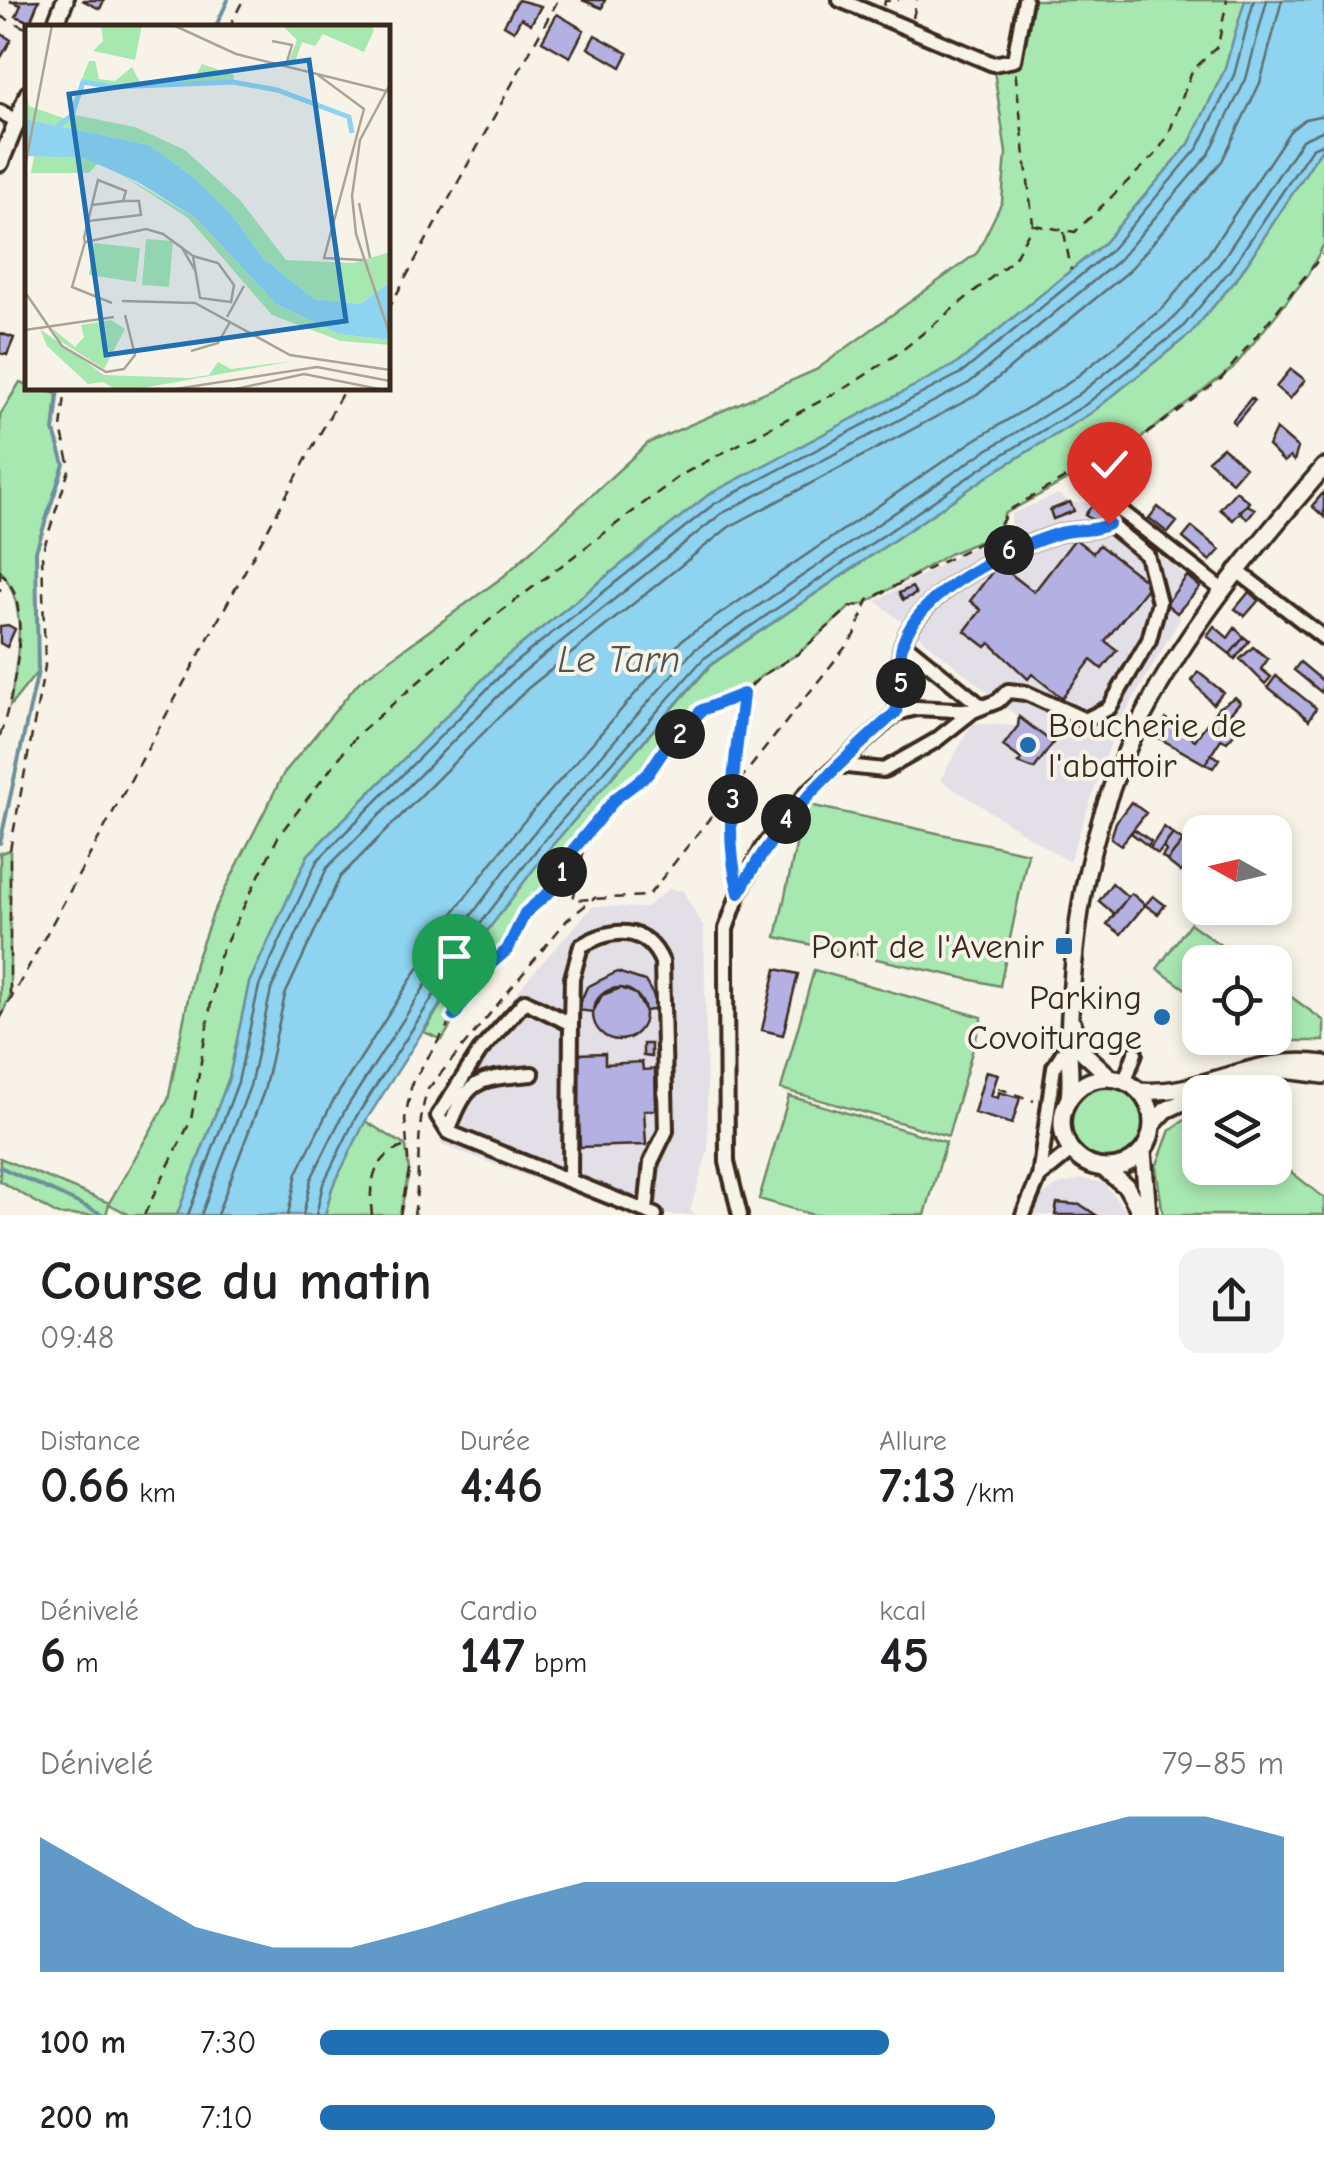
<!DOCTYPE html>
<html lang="fr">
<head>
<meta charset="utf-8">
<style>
	body { margin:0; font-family:"Comic Neue",sans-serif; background:#f2f2f2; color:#202124; height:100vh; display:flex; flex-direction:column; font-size:38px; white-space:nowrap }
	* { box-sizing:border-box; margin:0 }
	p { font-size:32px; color:#757577 }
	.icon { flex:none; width:55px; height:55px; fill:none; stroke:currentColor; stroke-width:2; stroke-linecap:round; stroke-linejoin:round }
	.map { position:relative; height:1215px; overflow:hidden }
	.panel { display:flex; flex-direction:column; background:#fff; flex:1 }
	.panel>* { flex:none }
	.needle { width:65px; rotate:278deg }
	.buttons { position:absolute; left:1182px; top:815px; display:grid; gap:20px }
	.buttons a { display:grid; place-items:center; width:110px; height:110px; border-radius:20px; background:#fff; box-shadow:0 5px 15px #0003; font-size:50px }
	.pin { position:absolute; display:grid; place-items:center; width:85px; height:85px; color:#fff; margin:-102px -42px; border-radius:50% 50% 50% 0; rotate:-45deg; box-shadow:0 0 10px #0007 }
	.pin .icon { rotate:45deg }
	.km { position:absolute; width:50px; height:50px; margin:-25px; border-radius:50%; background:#222; color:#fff; font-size:28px; line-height:50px; text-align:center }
	.round { display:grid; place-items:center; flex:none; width:105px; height:105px; border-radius:20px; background:#f2f2f2 }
	.summary { display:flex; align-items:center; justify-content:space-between; height:170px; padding:0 40px }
	h1 { font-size:55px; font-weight:700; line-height:75px }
	.stats { display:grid; grid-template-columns:repeat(3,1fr); gap:15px; height:170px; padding:10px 40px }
	.stats div { display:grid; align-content:center }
	.stats b { font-size:50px; font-weight:700 }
	.stats small { font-size:28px; font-weight:400 }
	.stats p { font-size:28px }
	.chart { height:280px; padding:20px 40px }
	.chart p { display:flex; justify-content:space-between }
	.chart svg { width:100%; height:180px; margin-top:10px; fill:#1f6fb2; opacity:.7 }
	ul { padding:0 40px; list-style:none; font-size:32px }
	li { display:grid; grid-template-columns:160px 120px 1fr; align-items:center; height:75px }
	li i { height:25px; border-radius:12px; background:#1f6fb2 }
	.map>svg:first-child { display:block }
</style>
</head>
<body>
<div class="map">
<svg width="1324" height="1215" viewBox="0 0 1324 1215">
	<rect width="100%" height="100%" fill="#f7f3e8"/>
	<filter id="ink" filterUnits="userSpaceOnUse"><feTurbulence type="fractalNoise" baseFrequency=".01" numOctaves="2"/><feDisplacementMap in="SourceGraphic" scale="20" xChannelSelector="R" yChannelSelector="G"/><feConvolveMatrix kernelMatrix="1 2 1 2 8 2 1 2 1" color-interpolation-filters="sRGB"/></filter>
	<g filter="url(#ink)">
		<path fill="#e3dfe6" d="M1058 494 1070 502 1094 503 1200 587 1178 613 1180 619 1115 731 1069 862 940 780 973 723 1017 726 1018 717 876 601 969 549 1012 533 1011 514Z
			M669 889 683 891 704 928 708 1151 690 1211 697 1215H631L442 1145 433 1121 440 1097 525 982 593 906 645 908Z
			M1082 1179 1104 1183 1129 1215H1030L1036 1200 1058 1185Z"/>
		<path fill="#a7e7b0" stroke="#718867" stroke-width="2.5" d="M1025 0H1245L1224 71 1189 144 1103 244 958 363 708 495 502 660 308 855 249 983 229 1078 177 1215H130L109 1204 106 1215H58L0 1181V1158L109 1203 168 1100 195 963 213 913 284 773 359 682 504 576 648 443 816 370 977 253 1002 202 1006 153 993 64 1014 60Z
			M1324 145V244L1307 276 1234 367 1133 444 1004 514 1000 533 951 553 864 604 850 607 799 653 760 677 743 694 702 710 666 747 648 774 616 798 573 850 553 889 525 913 507 950 485 969 442 1040 424 1032 485 934 548 850 711 665 994 472 1091 413 1190 334 1238 277Z
			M20 382 57 394 54 431 64 464 36 551 38 671 10 706C16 661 31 608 0 570V415Z
			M805 804 1028 853 1000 986 776 937Z
			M10 850V996L0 1019V853Z
			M1190 923 1244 962H1200V999L1157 969Z
			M814 970 982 1017 948 1136 781 1089Z
			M1275 985 1324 1021V1041H1267L1235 1048 1217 1038H1275Z
			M1071 1122a36 36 0 1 1 72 0a36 36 0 1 1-72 0Z
			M789 1096 946 1142 925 1215H813L759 1199Z
			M1200 1110V1168H1275V1159L1324 1198V1215H1163L1156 1167 1170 1130Z
			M365 1121 406 1146 409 1171 400 1215H325L332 1188Z"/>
		<path fill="#8ed3ef" stroke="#6d8f9b" stroke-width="2.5" d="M1245 0H1324V145L1238 277 1190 334 1091 413 994 472 710 665 548 850 485 934 365 1122 332 1188 325 1215H177L229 1078 249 983 308 855 502 660 708 495 958 363 1103 244 1189 144 1224 71Z"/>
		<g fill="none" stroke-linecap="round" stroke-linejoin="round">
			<path stroke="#5c6e72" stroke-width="2.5" d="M188 1215 238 1082 259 986 317 861 508 668 714 504 963 372 1110 251 1198 148 1234 75 1254 0
				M201 1215 250 1086 271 990 327 868 517 677 721 514 969 383 1118 261 1209 154 1246 79 1267 0
				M217 1215 264 1091 285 995 340 877 527 689 729 527 977 395 1128 272 1222 161 1260 83 1282 0
				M288 1215 297 1173 332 1103 454 912 520 826 682 640 973 441 1070 382 1163 308 1208 254 1290 131 1305 119 1324 115
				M303 1215 311 1179 345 1110 467 921 531 836 694 650 982 453 1078 395 1173 319 1220 263 1302 140 1324 130
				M316 1215 323 1184 356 1117 477 928 541 844 703 659 989 463 1085 405 1182 328 1230 270 1312 148 1324 143"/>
			<path stroke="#6d8f9b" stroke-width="4" d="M215 28 228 0
				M0 843 38 671 36 551 64 464 54 431 59 388
				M0 1167 104 1215"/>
		</g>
		<path fill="#b4b1e2" stroke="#3b2a1e" stroke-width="2.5" d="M39 0 30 22 16 16 21 5 10 1Z
			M82 0H104L100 9Z
			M518 0 541 6 531 24 521 18 514 31 504 25Z
			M582 0H605L602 8Z
			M557 14 584 30 570 57 542 41Z
			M0 33 11 40 0 59Z
			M595 35 628 53 621 67 588 48Z
			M0 333 14 338 7 355 0 353Z
			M1291 369 1305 380 1290 399 1276 387Z
			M1251 398 1254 401 1235 424 1232 421Z
			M1276 429 1298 448 1294 461 1290 457 1284 462 1268 446Z
			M1223 447 1245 467 1232 482 1208 460Z
			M1236 491 1249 502 1233 520 1220 509Z
			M1324 492V517L1312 506Z
			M1070 502 1074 511 1053 519 1050 510Z
			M1094 503 1109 514 1100 525 1085 515Z
			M1247 505 1255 509 1247 519 1239 511Z
			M1158 507 1177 522 1168 533 1149 518Z
			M1192 527 1220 550 1210 561 1183 538Z
			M1075 539 1093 553 1099 545 1150 584 1105 641 1117 650 1102 669 1091 660 1062 698 1032 674 1028 679 990 643 986 647 965 631 981 610 970 601 998 564 1034 592Z
			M1187 576 1200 587 1177 613 1166 604Z
			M912 587 916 594 903 600 899 593Z
			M1249 592 1259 600 1245 616 1235 609Z
			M8 625 15 629 7 647 0 643V626Z
			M1214 626 1228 638 1235 628 1244 637 1230 654 1207 636Z
			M1244 637 1249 641 1235 659 1230 654Z
			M1253 647 1268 659 1261 669 1271 677 1265 684 1240 659Z
			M1300 662 1324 682 1321 692 1294 670Z
			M1198 672 1223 692 1213 704 1192 681Z
			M1276 676 1316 708 1309 720 1268 687Z
			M1235 697 1240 702 1228 716 1218 708Z
			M1218 708 1240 727 1227 742 1221 739 1205 764 1154 735 1166 719 1195 740Z
			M1019 717 1053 743 1034 769 1018 763 1021 759 1003 746 1018 726Z
			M1211 754 1219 759 1213 768 1205 764Z
			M1131 802 1146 813 1121 845 1111 838 1116 822Z
			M1164 827 1173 834 1158 854 1150 848Z
			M1134 829 1151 841 1148 846 1131 833Z
			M1173 834 1183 841 1167 861 1162 857 1166 851 1163 847Z
			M1183 841 1197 852 1181 872 1167 861Z
			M1112 883 1128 897 1114 914 1099 901Z
			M1131 893 1145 905 1121 934 1107 924Z
			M1153 896 1165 905 1158 914 1145 905Z
			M776 969 798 974 783 1035 762 1030Z
			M617 972 645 981 661 1009 645 1011 636 994 621 988 602 995 593 1012 577 1010 587 987Z
			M593 1014a26 26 0 1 1 52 0a26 26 0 1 1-52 0Z
			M643 1044H651V1057L643 1056Z
			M605 1053V1064L642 1062 643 1070 655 1069 656 1110H644L646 1145 580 1147 577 1054Z
			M986 1071 998 1074 991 1096 998 1098 999 1092 1020 1098 1012 1124 974 1113Z
			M1057 1203 1081 1205 1096 1215H1055Z"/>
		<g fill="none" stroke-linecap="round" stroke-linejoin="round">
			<defs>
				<path id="minor" d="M840 0 993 64 1014 60 1025 0
					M0 112 17 121
					M1080 479 1221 589
					M1236 570 1324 638
					M903 643 981 706
					M838 765 884 770 935 741 973 711
					M571 1024 572 978 581 946C612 927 646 925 662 962L666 1131 651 1162 646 1211
					M1125 1081 1135 1053
					M448 1132C468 1077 477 1079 532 1074
					M1039 1177 1054 1067 1068 1044
					M570 1180 571 1024 525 1001 480 1051 438 1116 448 1132 655 1215
					M740 1215 727 1162 726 971V929L739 893 764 846 807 793 896 713 917 708 973 711 998 701 1008 691 1026 693 1085 720 1109 708 1149 640 1159 602 1147 555 1109 524C1091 533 1075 528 1057 534 1007 550 922 589 903 643 897 661 900 692 896 713
					M1023 1215 1039 1177 1071 1151"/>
				<path id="major" d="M54 28 65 0
					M0 163 28 94
					M1073 1024 1083 1052 1111 1078
					M1062 1123a45 45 0 1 1 90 0a45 45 0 1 1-90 0Z
					M1245 1079 1285 1070 1324 1075
					M1139 1091C1206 1096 1252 1053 1324 1064
					M1069 1098C1072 1077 1068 1058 1069 1038 1071 985 1075 930 1086 878 1121 707 1214 595 1324 467
					M1153 1124 1166 1110 1200 1094
					M1143 1151 1148 1215
					M1103 1168 1126 1186 1142 1215"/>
			</defs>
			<use href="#minor" stroke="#3b2a1e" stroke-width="20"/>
			<use href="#major" stroke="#3b2a1e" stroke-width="22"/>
			<path stroke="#3b2a1e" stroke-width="2.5" stroke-dasharray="10 8" stroke-linecap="butt" d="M884 6 885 1 899 0
				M0 16 28 29
				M913 18 917 0
				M229 28 243 0
				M1034 225 1075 232 1155 155 1168 136 1192 71 1218 46 1227 0
				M1064 232 1071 270
				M388 310 558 0
				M1083 467 1133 444 1222 378 1324 253
				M0 570V591
				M0 736C12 698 36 604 2 574
				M587 835 573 900 648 896 855 635 868 600 993 536 1009 510 1068 476
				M734 872 731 820 743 696
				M10 994V850L45 666 42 553 70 467 61 428 66 388
				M0 1019 345 388
				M998 1088 1034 1101
				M144 1215 191 1120 219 957 279 835 357 735 491 619 681 475 849 386 900 352 1014 259 1033 224 1015 70
				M372 1215C368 1184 373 1156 406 1146
				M400 1215 409 1171 405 1119 412 1083 468 993 507 950 525 913 553 889 573 850 616 798 648 774 666 747 702 710 743 694 760 677 799 653 850 607 863 604
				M414 1215C421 1174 415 1124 428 1089L567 920 596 897"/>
			<use href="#minor" stroke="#f7f3e8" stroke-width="12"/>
			<use href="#major" stroke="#f7f3e8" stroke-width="15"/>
		</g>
	</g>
	<g fill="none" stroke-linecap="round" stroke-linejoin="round" filter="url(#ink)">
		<defs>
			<path id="route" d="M454 1016 485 969 507 950 525 913 553 889 573 850 616 798 648 774 666 747 702 710 743 694C736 759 722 828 739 893 780 816 832 770 896 712 900 692 897 661 903 643 921 589 1008 550 1057 534 1075 528 1091 533 1109 524"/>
		</defs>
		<use href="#route" stroke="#fff" stroke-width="20"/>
		<use href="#route" stroke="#1a73e8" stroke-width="12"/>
	</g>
	<g fill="#1f6fb2" stroke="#f7f3e8" stroke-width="4">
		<circle cx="1028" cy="745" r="10"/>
		<rect x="1054" y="936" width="20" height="20" rx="5"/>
		<circle cx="1162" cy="1017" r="10"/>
	</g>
	<g text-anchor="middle" stroke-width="8" stroke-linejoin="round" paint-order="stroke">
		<g font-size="35" fill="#3b2a1e" stroke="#f7f3e8" text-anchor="end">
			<text x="1048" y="737" text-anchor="start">Boucherie de<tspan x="1048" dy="40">l'abattoir</tspan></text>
			<text x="1044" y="958">Pont de l'Avenir</text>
			<text x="1142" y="1009">Parking<tspan x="1142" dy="40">Covoiturage</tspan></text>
		</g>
		<g font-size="38" font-style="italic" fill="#505452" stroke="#f7f3e8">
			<text x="619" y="672">Le Tarn</text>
		</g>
	</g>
	<g transform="translate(25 25)">
		<rect width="365" height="365" fill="#f7f3e8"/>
		<path d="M76 0H117L110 35 68 26 78 16ZM257 0H347L349 5 339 27 298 9 290 21 277 17 269 40 263 38 272 15ZM64 36H70L74 54 90 56 107 42 117 61 88 65 59 57 50 90 110 102 160 125 215 175 261 235 328 238 365 227V257L335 279 289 274 239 234 206 189 168 152 124 120 0 94 2 71 4 81 47 96 46 82ZM177 39 209 50 208 57H145L169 54ZM9 131 59 133 73 138 64 148H6ZM92 147 172 194 251 279 314 309 365 315V320L316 316 247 290 163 193ZM121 214 148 216 144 262 117 260ZM69 218 115 223 111 257 64 250ZM86 295 100 304 79 344 35 316 27 303 50 322 59 312 56 300ZM15 304 79 350 165 353 184 350 193 337 206 344 268 336 123 362 92 365 78 357 63 359 22 321Z" fill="#a7e7b0"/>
		<path d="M0 94 124 120 168 152 206 189 239 234 289 274 335 279 365 257V315L314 309 251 279 172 194 113 157 59 133 0 131Z" fill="#8ed3ef"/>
		<path fill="none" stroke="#8ed3ef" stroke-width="5" d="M32 102 47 90 58 57 87 62 208 57 252 65 324 92 327 108"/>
		<path fill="none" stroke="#aca397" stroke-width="2.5" d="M148 0 211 29 365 67M247 16 267 20 261 40M293 50 339 84 299 233 338 235M365 59 335 115 327 171 331 209 365 310M0 142 27 0M334 178 345 233M63 196 116 190 114 176H98M60 217 59 213 73 155 101 166 98 176 67 180M156 221 171 247M0 267 37 321 81 347 99 344 110 330 100 290M97 276 170 278 265 330 365 345M87 278 47 262 60 217 121 204 138 209 168 231 193 238 209 260 206 277 175 273 168 231M202 292 219 261M0 305 89 292M166 326 193 318 205 297M144 365 292 342 365 356M206 365 279 349 359 365"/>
		<path fill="#1f6fb2" fill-opacity="0.15" stroke="#1f6fb2" stroke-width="5" d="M284 35 321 296 81 330 44 69Z"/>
		<rect width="365" height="365" fill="none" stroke="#3b2a1e" stroke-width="5"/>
	</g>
</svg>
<div class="buttons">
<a><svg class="needle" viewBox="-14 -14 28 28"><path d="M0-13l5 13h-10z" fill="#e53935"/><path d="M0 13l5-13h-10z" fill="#757577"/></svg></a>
<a><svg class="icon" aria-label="locate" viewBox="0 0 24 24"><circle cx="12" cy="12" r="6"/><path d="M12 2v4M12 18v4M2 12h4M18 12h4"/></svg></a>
<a><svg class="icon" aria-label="layers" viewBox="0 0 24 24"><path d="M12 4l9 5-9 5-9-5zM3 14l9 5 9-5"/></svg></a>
</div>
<div class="pin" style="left:454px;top:1016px;background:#1e9e55"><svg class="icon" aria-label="arrive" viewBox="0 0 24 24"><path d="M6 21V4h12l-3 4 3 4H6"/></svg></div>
<div class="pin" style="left:1109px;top:524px;background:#d93025"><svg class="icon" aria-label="check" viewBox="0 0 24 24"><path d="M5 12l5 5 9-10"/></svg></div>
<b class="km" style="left:562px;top:872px">1</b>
<b class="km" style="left:680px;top:734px">2</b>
<b class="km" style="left:733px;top:799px">3</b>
<b class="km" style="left:786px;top:819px">4</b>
<b class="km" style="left:901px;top:683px">5</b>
<b class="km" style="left:1009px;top:550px">6</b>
</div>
<section class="panel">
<div class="summary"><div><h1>Course du matin</h1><p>09:48</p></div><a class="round"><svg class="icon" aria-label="share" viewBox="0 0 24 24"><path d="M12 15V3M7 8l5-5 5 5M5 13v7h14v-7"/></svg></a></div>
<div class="stats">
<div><p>Distance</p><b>0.66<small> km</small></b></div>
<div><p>Durée</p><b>4:46</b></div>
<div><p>Allure</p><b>7:13<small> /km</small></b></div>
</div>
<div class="stats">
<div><p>Dénivelé</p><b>6<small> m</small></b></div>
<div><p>Cardio</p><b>147<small> bpm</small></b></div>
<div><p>kcal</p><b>45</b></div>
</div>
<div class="chart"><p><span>Dénivelé</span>79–85 m</p>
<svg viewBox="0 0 160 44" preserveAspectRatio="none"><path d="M0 44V11L10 22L20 33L30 38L40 38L50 33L60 27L70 22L80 22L90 22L100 22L110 22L120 17L130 11L140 6L150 6L160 11V44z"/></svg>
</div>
<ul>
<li><b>100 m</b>7:30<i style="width:59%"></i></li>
<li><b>200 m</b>7:10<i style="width:70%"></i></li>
</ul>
</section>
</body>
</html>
